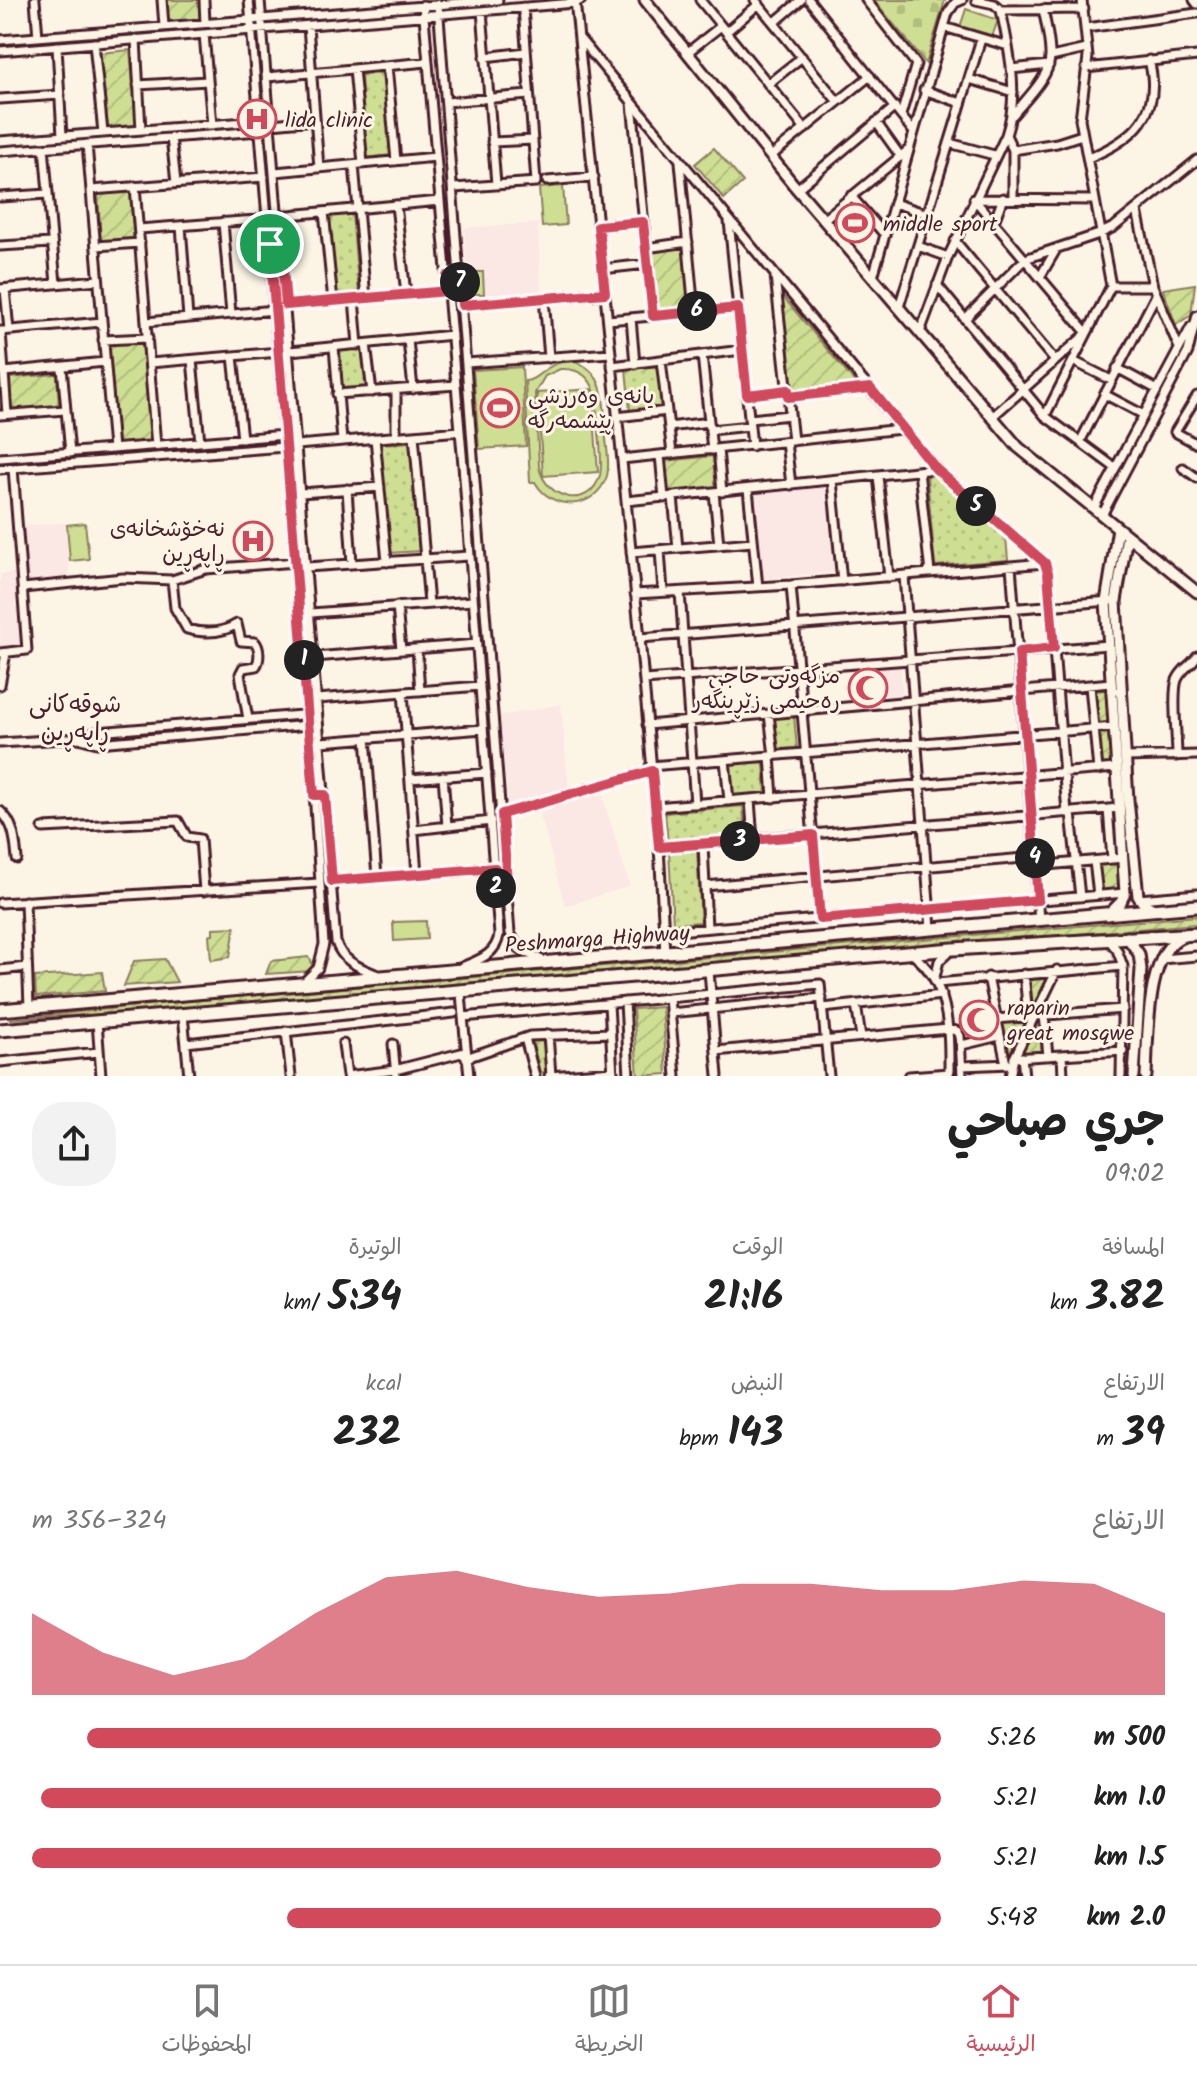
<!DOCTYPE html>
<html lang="ar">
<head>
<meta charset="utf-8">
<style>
	body { margin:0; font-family:Kalam,"Playpen Sans Arabic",sans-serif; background:#f2f2f2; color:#222; direction:rtl; height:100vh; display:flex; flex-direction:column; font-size:30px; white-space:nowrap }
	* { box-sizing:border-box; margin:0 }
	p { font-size:26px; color:#767676 }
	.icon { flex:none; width:44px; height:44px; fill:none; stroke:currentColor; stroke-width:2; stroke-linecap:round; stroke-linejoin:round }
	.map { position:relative; height:1076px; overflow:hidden; direction:ltr }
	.details { display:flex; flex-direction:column; background:#fff; flex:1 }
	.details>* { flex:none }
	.pin { position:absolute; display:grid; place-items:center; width:68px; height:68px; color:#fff; margin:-34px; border:4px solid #fff; border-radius:50%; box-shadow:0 2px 8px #0007 }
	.km { position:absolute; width:40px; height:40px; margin:-20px; border-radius:50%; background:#222; color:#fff; font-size:22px; line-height:40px; text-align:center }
	.round { display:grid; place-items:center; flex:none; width:84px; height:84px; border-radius:32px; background:#f2f2f2 }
	.head { display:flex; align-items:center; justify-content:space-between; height:136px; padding:0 32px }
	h1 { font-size:44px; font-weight:700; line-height:60px }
	.stats { display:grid; grid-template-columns:repeat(3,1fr); gap:12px; height:136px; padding:8px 32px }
	.stats div { display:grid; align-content:center }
	.stats b { font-size:40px; font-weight:700 }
	.stats small { font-size:22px; font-weight:400 }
	.stats p { font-size:22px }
	.chart { height:224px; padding:16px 32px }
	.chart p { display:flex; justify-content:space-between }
	.chart svg { width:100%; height:144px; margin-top:8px; fill:#d1495b; opacity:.7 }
	ul { padding:0 32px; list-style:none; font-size:26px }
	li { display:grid; grid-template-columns:128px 96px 1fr; align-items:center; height:60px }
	li i { height:20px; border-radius:10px; background:#d1495b }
	.tab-bar { display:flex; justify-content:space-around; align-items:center; height:112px; border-top:2px solid #e0e0e0; background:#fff; font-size:22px; color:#767676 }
	.tab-bar a { display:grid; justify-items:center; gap:4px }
	.tab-bar .selected { color:#d1495b }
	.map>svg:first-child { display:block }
</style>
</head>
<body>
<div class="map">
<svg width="1197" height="1076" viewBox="0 0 1197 1076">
	<defs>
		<pattern id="grass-dots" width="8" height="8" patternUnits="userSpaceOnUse" patternTransform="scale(2)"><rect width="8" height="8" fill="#cede92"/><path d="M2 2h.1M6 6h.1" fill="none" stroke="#b2be7e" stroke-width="1.8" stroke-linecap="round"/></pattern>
		<pattern id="cemetery-stones" width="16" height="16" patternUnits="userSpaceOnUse" patternTransform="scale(2)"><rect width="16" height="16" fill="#cede92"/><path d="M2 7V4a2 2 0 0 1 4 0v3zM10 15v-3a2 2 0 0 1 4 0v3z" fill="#b2be7e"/></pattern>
		<pattern id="garden-furrows" width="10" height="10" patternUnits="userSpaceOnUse" patternTransform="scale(2)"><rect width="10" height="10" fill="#cede92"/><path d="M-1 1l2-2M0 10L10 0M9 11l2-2" fill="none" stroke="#b2be7e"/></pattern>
	</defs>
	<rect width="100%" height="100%" fill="#fcf5e5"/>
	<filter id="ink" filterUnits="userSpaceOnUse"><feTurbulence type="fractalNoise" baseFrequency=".0125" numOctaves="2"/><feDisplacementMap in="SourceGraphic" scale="16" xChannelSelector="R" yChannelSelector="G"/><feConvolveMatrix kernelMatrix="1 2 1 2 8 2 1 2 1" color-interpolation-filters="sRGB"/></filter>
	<g filter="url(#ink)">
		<path fill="#fbe7e4" d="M538 223 541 293 468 298 464 228Z
			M825 485 834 572 760 579 752 494Z
			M65 523 70 581 24 585 19 526Z
			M14 573 21 648 0 650V574Z
			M900 664 903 698 882 700 879 666Z
			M561 704 569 792 508 809 500 716Z
			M601 791 630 886 565 906 539 810Z"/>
		<path fill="url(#grass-dots)" stroke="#8c7e5e" stroke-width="2" d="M383 73 391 155 365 158 361 75Z
			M352 214 359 295 336 297 329 216Z
			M363 347 367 389 342 391 338 350Z
			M657 366 663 408 630 411 626 369Z
			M412 442 421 551 389 553 381 444Z
			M936 475 1006 537 1008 560 935 566 927 476Z
			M794 716 797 748 777 749 774 718Z
			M764 762 766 793 732 795 730 765Z
			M743 806 745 835 668 843 665 813Z
			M697 850 701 922 673 924 669 851Z"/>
		<path fill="url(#cemetery-stones)" stroke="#8c7e5e" stroke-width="2" d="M874 0H945L926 64Z"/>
		<path fill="url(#garden-furrows)" stroke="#8c7e5e" stroke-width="2" d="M165 0H199L201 19 167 22Z
			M130 50 137 126 108 128 100 53Z
			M714 148 743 182 724 199 695 164Z
			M130 192 134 239 101 242 98 194Z
			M684 246 690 306 657 310 650 250Z
			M1195 284 1191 315 1176 325 1163 289Z
			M780 293 858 386 791 393Z
			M142 342 152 441 118 444 109 344Z
			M57 374 59 407 11 411 8 378Z
			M713 456 717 488 669 493 665 461Z
			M1106 690 1109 723 1098 724 1095 691Z
			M1109 732 1112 764 1101 765 1098 733Z
			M1117 864 1119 888 1099 892 1098 865Z
			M1197 916V924L144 1012 10 1019 177 1002Z
			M235 927 230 957 211 960 209 935 213 934V928Z
			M308 957 311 960 313 971 266 974 271 961Z
			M165 959 177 982 124 986 134 961Z
			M102 972 105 991 36 997 35 977Z
			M1029 975H1051L1033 1004Z
			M662 1007 667 1074 638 1076 633 1009Z
			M1026 1020 1009 1059 999 1022Z
			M1038 1023 1042 1051 1022 1054V1053Z
			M543 1038 546 1072 540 1073 532 1039Z"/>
		<path fill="#cede92" stroke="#8c7e5e" stroke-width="2" fill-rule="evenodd" d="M966 9 998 20 992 37 960 27Z
			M563 186 566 225 542 227 539 188Z
			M472 272H483L484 294H473Z
			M571 361C608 368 604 409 606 439 607 450 610 465 607 476 595 511 552 512 535 482H530L525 381C540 380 544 362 571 361ZM560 369C578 368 590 375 595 393 596 413 604 458 600 475 590 511 545 500 539 466L535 393 545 376Z
			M522 367 526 446 479 449 473 370Z
			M592 389 598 472 543 476 537 393Z
			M85 523 89 559 70 561 67 525Z
			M426 921 427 939 394 941 393 922Z"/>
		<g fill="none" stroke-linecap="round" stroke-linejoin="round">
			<defs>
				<path id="minor" d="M35 0 38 37
					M162 0 164 26
					M204 0 205 23
					M249 0 313 776 324 944 318 968 304 982
					M260 0 336 942C342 962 361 968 378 975
					M575 0 640 638 659 847 665 953
					M700 0 805 129
					M755 0 838 102
					M809 0 913 131
					M866 0 916 64 901 115
					M976 0 994 4 1001 10 1084 9
					M1194 0 1197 4
					M438 4 510 933 519 949 542 960
					M423 5 463 465 499 935C496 955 478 960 462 967
					M482 11 496 184
					M774 23 801 0
					M308 26 319 168
					M944 27 1008 46
					M1086 28 1197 13
					M726 32 759 4
					M204 34 212 125
					M136 39 141 130
					M580 39 936 469 1045 563 1048 573 1067 813
					M0 40 498 0
					M94 43 103 133
					M57 46 62 136
					M0 51 575 3 581 0
					M688 52 721 26
					M485 57 526 52
					M1051 57 1086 49
					M387 66 396 161
					M1086 68 1197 56
					M354 69 363 164
					M1011 69 1049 65
					M267 77 427 62
					M969 79 1013 92
					M768 84 802 57
					M138 85 208 81
					M924 90 961 103
					M0 99 60 95
					M447 102 529 95
					M632 103 653 316
					M1013 115C1026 99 1051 76 1050 55 1050 40 1046 24 1043 9
					M876 122 901 157
					M271 124 315 120
					M1006 135 1013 150V198
					M171 137 176 183
					M0 141 259 121
					M492 142 533 140
					M949 143 994 155
					M87 144 113 449
					M44 147 56 284
					M1013 150 1057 143 1082 135
					M0 151 260 131
					M771 156 870 76
					M1088 158C1135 139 1163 113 1149 60
					M680 162 694 311
					M354 165 366 298
					M275 172 436 157
					M547 181 594 177
					M135 186 156 446
					M454 188 536 182 523 7
					M797 189 895 107
					M91 190 264 177
					M851 196 885 235
					M0 197 48 194
					M974 199 1087 333 992 417
					M974 199 1094 200
					M894 203 927 214
					M396 205 406 294
					M1137 210 1153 286 1179 348
					M324 212 333 301
					M278 216 440 201
					M823 220 907 151
					M729 221 752 446
					M223 222 231 314
					M994 222 1003 198
					M181 226 188 318
					M598 226 643 222
					M139 229 268 219
					M955 241 1055 361
					M0 246 51 243
					M96 246 140 243
					M918 246 948 257
					M646 248 688 242
					M602 269 647 264
					M775 276 793 441
					M873 277 948 13 955 3 962 0
					M1040 277 1057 248
					M937 285 1045 416 1114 467
					M1111 286H1153
					M0 289 98 280
					M5 289 9 330
					M544 298 549 358
					M354 299 358 345
					M286 305 448 291
					M462 305 605 293
					M899 307 981 39
					M631 318 635 364
					M966 318 1025 259 1099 234 1114 227 1197 160
					M608 320 738 308
					M146 322 275 310
					M0 331 102 322
					M1 331 7 414
					M920 332 948 257 1006 135C1020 94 1009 51 1001 10
					M103 340 148 338
					M408 340 413 389
					M366 344 372 392
					M334 347 342 441
					M290 351 452 335
					M702 355 712 450
					M233 356 242 439
					M192 360 200 442
					M661 360 672 454
					M1073 361 1111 380
					M150 363 279 352
					M466 363 611 353
					M612 366 742 350
					M62 367 70 453
					M1117 368 1156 389
					M4 372 105 362
					M396 390V437
					M337 394 456 385
					M1104 394 1142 414
					M747 395 788 390
					M1197 396 1175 432 1197 444
					M788 397 870 388
					M0 415 65 410
					M1045 416 1111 286 1080 119 1088 57 1082 0
					M617 417 667 411
					M749 419 790 415
					M669 427 709 422
					M710 430 750 426
					M414 435 429 604
					M375 438 387 562
					M786 442 791 485
					M1080 442 1156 295
					M297 445 460 431
					M718 449 722 492
					M660 455 664 498
					M0 458 285 435
					M622 459 901 429
					M1183 468 1197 478
					M0 469 285 447
					M919 471 930 573
					M878 476 889 577
					M832 480 842 581
					M347 489 352 564
					M748 489 758 587
					M714 492 719 545
					M301 493 380 487
					M673 497 678 548
					M626 501 936 469
					M1094 508 1191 327
					M1102 515 1188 352 1197 315
					M660 550 663 592
					M631 552 753 542
					M1011 566 1039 920
					M307 567 469 556
					M904 576 931 929
					M172 580 175 608 187 629C205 634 221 634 237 624L241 641 255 642C260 648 260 660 256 666L243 668 240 674 248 719
					M791 585 820 919
					M23 588 123 578 172 580 206 569 296 562
					M680 592 695 804
					M635 594 791 585 1045 563
					M397 606 401 650
					M311 613 473 601
					M640 638 1110 601
					M417 649 420 691
					M0 653 27 650 13 468
					M314 657 477 644
					M644 680 1109 645
					M0 685 6 653
					M1090 686 1098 770
					M403 692 417 874
					M317 699 480 686
					M769 714 774 756
					M647 725 1111 683
					M366 738 377 877
					M82 739 97 743 309 725
					M321 742 483 729
					M0 743 80 738 97 732 313 714
					M770 756 773 798
					M1177 756C1177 738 1172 694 1177 680 1182 668 1191 666 1197 656
					M1126 757 1197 755
					M725 760 729 801
					M650 766 1114 727
					M443 776 447 826
					M410 779 487 773
					M750 800 753 840
					M655 807 1116 768
					M1108 809 1112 859
					M0 811C15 824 15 841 17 859
					M1071 813 1080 897
					M502 814 652 771
					M43 828 178 821 187 837 200 839 204 891
					M414 830 491 821
					M703 844 707 928
					M659 847 1120 808
					M1094 861 1098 895
					M1036 866 1123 858
					M332 881 495 868
					M705 886 1035 857
					M1139 899 1197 894
					M25 901 29 1007
					M0 903 319 883
					M665 932 1125 893
					M1108 939 1117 950 1123 966 1121 1076
					M912 954C951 983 949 1032 949 1076
					M1161 959 1197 956
					M0 970 27 967
					M709 971 718 1076
					M1024 974 1028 1016
					M935 977 939 961 951 950
					M988 977 1006 1064
					M937 983 1123 966
					M461 993 463 1017 820 984 829 1076
					M669 998 676 1076
					M625 1002 629 1076
					M609 1004 613 1076
					M856 1004 861 1037
					M823 1008 942 995
					M670 1013 822 998
					M183 1015 189 1076
					M1044 1015 1048 1056
					M463 1017 469 1076
					M996 1019 1123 1009
					M97 1021 101 1076
					M286 1031 291 1076
					M548 1034 551 1076
					M525 1038 535 1076
					M186 1043 454 1013
					M343 1044 347 1076 395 1070 465 1052
					M393 1044 396 1076
					M962 1045 999 1036
					M716 1051 948 1029 957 1031 960 1036 962 1076
					M1062 1055 1063 1076
					M1022 1057 1024 1076
					M466 1058 530 1036 611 1033
					M1014 1058 1123 1051
					M0 1062 99 1052
					M962 1066 1010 1064
					M549 1076 613 1071
					M909 1076 949 1073
					M1010 1076 1014 1058 1057 970"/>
				<path id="major" d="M645 0 793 184 1018 447 1197 592
					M1127 536 1116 601 1128 800 1138 896 1143 903 1155 910
					M1108 915 1121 902 1125 893 1106 602 1118 528
					M1127 937 1139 954 1141 969 1134 1076
					M1146 1076C1148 1042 1145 948 1184 936"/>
				<path id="highway" d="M0 1010 1197 906
					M0 1030 953 949 1197 934"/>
			</defs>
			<use href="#minor" stroke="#4a1f2b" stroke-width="13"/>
			<use href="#major" stroke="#4a1f2b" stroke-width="15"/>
			<use href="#highway" stroke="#4a1f2b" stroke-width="17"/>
			<use href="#minor" stroke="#fcf5e5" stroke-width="7"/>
			<use href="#major" stroke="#fcf5e5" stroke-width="9"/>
			<use href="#highway" stroke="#fcf5e5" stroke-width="11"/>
		</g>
	</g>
	<g fill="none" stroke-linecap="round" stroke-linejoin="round" filter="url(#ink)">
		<defs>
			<path id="route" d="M643 222 653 316 738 308 747 395 788 390V397L870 388 936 469 1045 563 1048 573 1054 648 1019 652 1038 900 820 919 813 835 659 847 652 771 502 814 508 896 497 897 495 868 332 881 325 795H314L270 244 281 243 286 305 448 291 447 276 460 275 462 305 605 293 598 226Z"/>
		</defs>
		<use href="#route" stroke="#fff" stroke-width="16"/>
		<use href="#route" stroke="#d1495b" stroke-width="10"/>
	</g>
	<defs>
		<symbol id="hospital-ring" viewBox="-11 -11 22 22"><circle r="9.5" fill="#fcf5e5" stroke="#d1495b" stroke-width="1.5"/><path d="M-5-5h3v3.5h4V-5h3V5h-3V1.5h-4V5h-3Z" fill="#d1495b"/></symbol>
		<symbol id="stadium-ring" viewBox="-11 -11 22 22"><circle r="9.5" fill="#fcf5e5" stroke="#d1495b" stroke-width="1.5"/><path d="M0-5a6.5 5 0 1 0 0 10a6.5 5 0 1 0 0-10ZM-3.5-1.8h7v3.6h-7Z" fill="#d1495b"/></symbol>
		<symbol id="mosque-ring" viewBox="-11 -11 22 22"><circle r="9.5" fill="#fcf5e5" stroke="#d1495b" stroke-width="1.5"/><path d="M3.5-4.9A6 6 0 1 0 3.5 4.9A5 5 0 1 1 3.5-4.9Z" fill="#d1495b"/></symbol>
	</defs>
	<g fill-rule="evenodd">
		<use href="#hospital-ring" x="235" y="97" width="44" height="44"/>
		<use href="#stadium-ring" x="833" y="201" width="44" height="44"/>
		<use href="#stadium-ring" x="478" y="386" width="44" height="44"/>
		<use href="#hospital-ring" x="231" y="519" width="44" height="44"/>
		<use href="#mosque-ring" x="846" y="666" width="44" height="44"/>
		<use href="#mosque-ring" x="957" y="998" width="44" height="44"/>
	</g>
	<g text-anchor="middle" stroke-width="6" stroke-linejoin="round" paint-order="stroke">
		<g font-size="22" fill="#4a1f2b" stroke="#fcf5e5" text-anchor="start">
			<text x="285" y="127">lida clinic</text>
			<text x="883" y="231">middle sport</text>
			<text x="528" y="403">یانەی وەرزشی<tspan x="528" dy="25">پێشمەرگە</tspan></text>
			<text x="225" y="536" text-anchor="end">نەخۆشخانەی<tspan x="225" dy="25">ڕاپەڕین</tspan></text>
			<text x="840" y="683" text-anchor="end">مزگەوتی حاجی<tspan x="840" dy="25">رەحیمی زێڕینگەر</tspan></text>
			<text x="1007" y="1015">raparin<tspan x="1007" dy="25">great mosqwe</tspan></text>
		</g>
		<g font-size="22" fill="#4a1f2b" stroke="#fcf5e5">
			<text transform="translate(597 938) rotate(-4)" y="8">Peshmarga Highway</text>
		</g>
		<g font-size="24" fill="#4a1f2b" stroke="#fcf5e5">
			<text x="75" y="712">شوقەکانی<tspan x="75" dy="28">ڕاپەڕین</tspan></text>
		</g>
	</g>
</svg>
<div class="pin" style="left:270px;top:244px;background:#1e9e55"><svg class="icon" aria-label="arrive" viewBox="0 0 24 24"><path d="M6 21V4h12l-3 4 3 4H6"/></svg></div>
<b class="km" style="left:304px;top:660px">1</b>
<b class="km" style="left:496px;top:888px">2</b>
<b class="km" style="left:740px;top:841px">3</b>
<b class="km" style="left:1035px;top:858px">4</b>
<b class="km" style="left:976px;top:506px">5</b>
<b class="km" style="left:697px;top:311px">6</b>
<b class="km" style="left:460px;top:282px">7</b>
</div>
<section class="details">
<div class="head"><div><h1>جري صباحي</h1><p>09:02</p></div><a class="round"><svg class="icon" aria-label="share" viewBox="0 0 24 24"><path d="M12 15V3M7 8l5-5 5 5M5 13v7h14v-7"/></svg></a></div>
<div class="stats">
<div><p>المسافة</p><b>3.82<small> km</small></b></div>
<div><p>الوقت</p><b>21:16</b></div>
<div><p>الوتيرة</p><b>5:34<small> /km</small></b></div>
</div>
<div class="stats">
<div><p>الارتفاع</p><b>39<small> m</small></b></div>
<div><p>النبض</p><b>143<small> bpm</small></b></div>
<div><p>kcal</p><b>232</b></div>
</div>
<div class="chart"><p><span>الارتفاع</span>324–356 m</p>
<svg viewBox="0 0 160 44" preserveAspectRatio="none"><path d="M0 44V19L10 31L20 38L30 33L40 19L50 8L60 6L70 11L80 14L90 13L100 10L110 10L120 12L130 12L140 9L150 10L160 19V44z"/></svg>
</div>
<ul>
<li><b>500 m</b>5:26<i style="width:94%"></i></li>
<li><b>1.0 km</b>5:21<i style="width:99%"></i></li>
<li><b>1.5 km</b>5:21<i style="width:100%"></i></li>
<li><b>2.0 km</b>5:48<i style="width:72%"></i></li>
</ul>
</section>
<nav class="tab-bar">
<a class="selected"><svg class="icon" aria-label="home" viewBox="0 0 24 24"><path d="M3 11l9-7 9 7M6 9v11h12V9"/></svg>الرئيسية</a>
<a><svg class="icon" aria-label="map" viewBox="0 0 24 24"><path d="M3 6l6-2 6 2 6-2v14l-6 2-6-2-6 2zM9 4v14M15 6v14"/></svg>الخريطة</a>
<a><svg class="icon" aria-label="saved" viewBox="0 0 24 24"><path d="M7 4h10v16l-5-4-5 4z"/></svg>المحفوظات</a>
</nav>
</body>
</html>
